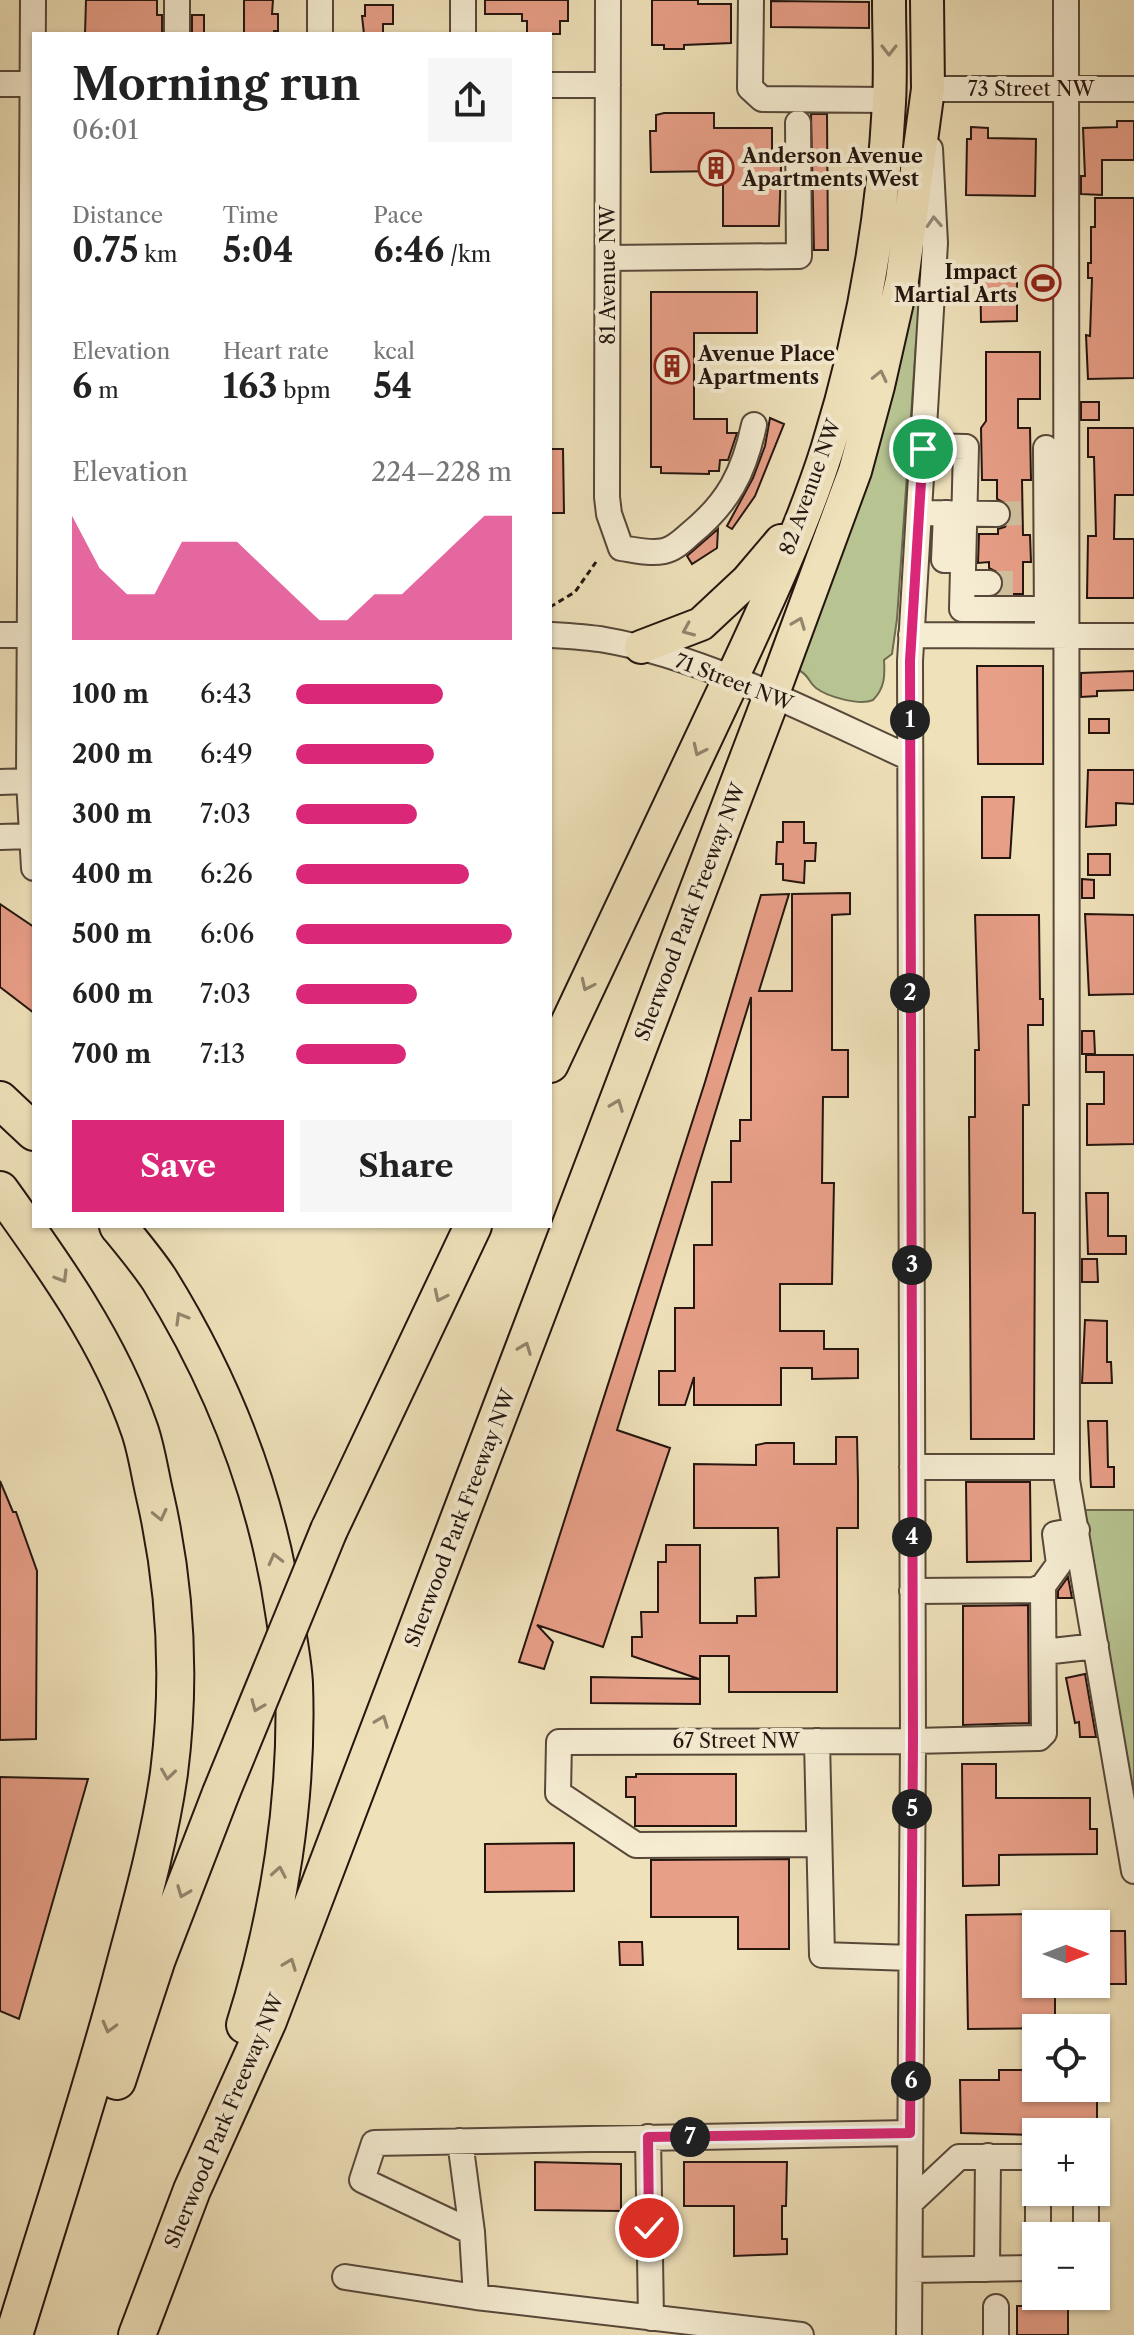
<!DOCTYPE html>
<html lang="en">
<head>
<meta charset="utf-8">
<style>
	body { margin:0; font-family:"Libre Caslon Text",serif; background:#f6f6f6; color:#222; height:100vh; display:flex; flex-direction:column; font-size:30px; white-space:nowrap }
	* { box-sizing:border-box; margin:0 }
	p { font-size:26px; color:#767676 }
	.icon { flex:none; width:44px; height:44px; fill:none; stroke:currentColor; stroke-width:2; stroke-linecap:round; stroke-linejoin:round }
	.map { position:relative; flex:1; overflow:hidden }
	.side { position:absolute; left:32px; top:32px; width:520px; height:1196px; display:flex; flex-direction:column; background:#fff; border-radius:0px; box-shadow:0 2px 6px #0004 }
	.side>* { flex:none }
	.needle { width:52px; rotate:90deg }
	.fabs { position:absolute; left:1022px; top:1910px; display:grid; gap:16px }
	.fabs a { display:grid; place-items:center; width:88px; height:88px; border-radius:0px; background:#fff; box-shadow:0 2px 6px #0004; font-size:40px }
	.pin { position:absolute; display:grid; place-items:center; width:68px; height:68px; color:#fff; margin:-34px; border:4px solid #fff; border-radius:50%; box-shadow:0 2px 8px #0007 }
	.km { position:absolute; width:40px; height:40px; margin:-20px; border-radius:50%; background:#222; color:#fff; font-size:22px; line-height:40px; text-align:center }
	.round { display:grid; place-items:center; flex:none; width:84px; height:84px; border-radius:0px; background:#f6f6f6 }
	.head { display:flex; align-items:center; justify-content:space-between; height:136px; padding:0 40px }
	h1 { font-size:44px; font-weight:700; line-height:60px }
	.stats { display:grid; grid-template-columns:repeat(3,1fr); gap:12px; height:136px; padding:8px 40px }
	.stats div { display:grid; align-content:center }
	.stats b { font-size:34px; font-weight:700 }
	.stats small { font-size:22px; font-weight:400 }
	.stats p { font-size:22px }
	.chart { height:224px; padding:16px 40px }
	.chart p { display:flex; justify-content:space-between }
	.chart svg { width:100%; height:144px; margin-top:8px; fill:#db2777; opacity:.7 }
	.action { display:flex; gap:16px; margin-top:auto; padding:16px 40px }
	.action a { flex:1; height:92px; border-radius:0px; background:#db2777; color:#fff; font-size:32px; font-weight:700; line-height:92px; text-align:center }
	.action a+a { background:#f6f6f6; color:#222 }
	ul { padding:0 40px; list-style:none; font-size:26px }
	li { display:grid; grid-template-columns:128px 96px 1fr; align-items:center; height:60px }
	li i { height:20px; border-radius:10px; background:#db2777 }
	.map>svg:first-child { display:block }
</style>
</head>
<body>
<div class="map">
<svg width="1134" height="2335" viewBox="0 0 1134 2335">
	<rect width="100%" height="100%" fill="#efe1ba"/>
	<filter id="stains"><feTurbulence type="fractalNoise" baseFrequency=".0025" numOctaves="4"/><feColorMatrix values="0 0 0 0 .2 0 0 0 0 .09 0 0 0 0 .02 0 0 0 .5 -.17"/></filter>
	<radialGradient id="worn" r=".72"><stop offset=".6" stop-color="#630" stop-opacity="0"/><stop offset="1" stop-color="#630" stop-opacity=".3"/></radialGradient>
	<path fill="#b7c391" stroke="#6e6c50" stroke-width="2" d="M923 245V317L916 344 897 619 892 654 884 660C885 675 885 688 873 700 860 706 828 697 816 688 808 682 809 674 798 670L912 303Z
		M1077 1510H1134V1831Z"/>
	<path fill="#e89f88" stroke="#24150f" stroke-width="2" d="M86 0H157V15H162V34H85Z
		M244 0H273L272 14H278V31H274V34H244Z
		M485 0H568V21H560V34H527V21H522V14H485Z
		M652 0H698V4H731V43L684 45V49H664V45H652Z
		M771 1 869 2V28L771 27Z
		M365 5H393V24H383V34H364L362 16H365Z
		M192 15H204V34H192Z
		M664 113H714V128H772V159H780L781 167 779 226H723V171L651 172 650 131H656V115Z
		M811 114H827L828 250H814Z
		M1117 121H1134V160H1102V195L1081 194V176H1085L1083 128 1117 127Z
		M971 127 988 128V138L1036 139 1035 196 966 195 967 139H971Z
		M1095 198H1134V378L1088 379 1086 335 1090 336 1092 278H1088V263H1091V227H1095Z
		M980 267H1017V321L981 322Z
		M651 292H757V333H694V419H727V433H737L728 460H720L719 471H709V474L661 473V467H651Z
		M986 352H1040V399H1018V428H1030L1031 480H1022L1023 535H1030L1031 562H1023V594H999L1004 584 1002 575 989 568V562L978 563 979 534H998V529L1005 527 1012 515 1010 506 997 499V480H982L981 428 986 421Z
		M1081 402H1099V420H1081Z
		M770 418 784 424 755 496 732 529 727 526 753 478 765 446Z
		M1088 428H1134V495H1115L1114 539H1134V598H1087L1088 536H1096L1094 457H1088Z
		M550 449H563L564 513H550Z
		M718 529 717 548 692 564 687 556Z
		M977 666H1043V764H978Z
		M1134 671V690L1097 691V696L1081 697V673Z
		M1089 719H1109V733H1089Z
		M1088 770H1134V804L1116 803V825L1086 827Z
		M982 797H1014L1010 858H982Z
		M783 822H804V843H816L815 861H805L804 883 783 880V864H776L777 842H783Z
		M1088 854H1110V875H1088Z
		M1082 879 1094 880V898H1082Z
		M850 893V914L832 915V1050H848V1097H823L822 1183H834L832 1284H780V1331H824V1349H858V1378L812 1379V1368H781V1405H694V1377L685 1405H659V1371H675V1308H694V1245H712V1182H731V1141H740V1120H751V997L617 1430 670 1448 603 1647 537 1625 553 1642 544 1669 519 1662 705 1082 761 895 789 894 759 991H792V894Z
		M0 904 34 927V1013L0 987Z
		M1085 914 1134 915V994L1089 995Z
		M975 915H1039L1040 999H1043V1025H1028L1029 1105H1023V1213H1035L1034 1439H971L969 1117H975V1050H979Z
		M1082 1031H1094L1095 1054H1082Z
		M1086 1055H1134V1144L1087 1145V1104H1104V1072H1086Z
		M1086 1193H1108V1236H1126V1254H1088Z
		M1082 1259H1097L1098 1282H1082Z
		M1085 1320 1107 1321V1362H1111L1112 1383H1082Z
		M1088 1421H1107L1108 1467H1114V1487H1091Z
		M836 1437H857L858 1482V1528H837V1692H729V1656H700V1704L591 1703V1677L699 1679 632 1656V1637H642L641 1612H658V1562H666V1545H700V1623H737V1616H756L755 1578 779 1577 778 1528H694V1464L756 1465V1445L766 1443H794V1464H836Z
		M0 1481 13 1512H16L37 1571 36 1739 0 1740Z
		M966 1482H1030L1031 1561 967 1562Z
		M1068 1577 1072 1598H1058V1591Z
		M1028 1605 1029 1723 963 1725V1606Z
		M1085 1674 1096 1737H1080L1079 1722 1075 1723 1066 1678Z
		M962 1764H996V1798H1090V1829H1097V1854L999 1855V1885L963 1886Z
		M636 1774H736V1826H635V1797H626V1777H636Z
		M0 1777 88 1779 19 2019 0 2011Z
		M574 1843V1891L485 1892V1844Z
		M789 1859V1949H738V1917H651V1860Z
		M1036 1914V1984H1055V2028L968 2029 966 1915Z
		M1099 1931H1125L1126 1984H1099Z
		M619 1942H642L643 1965H620Z
		M999 2070H1036V2088H1097V2121H1089V2132H1036V2135L961 2133 960 2080H999Z
		M535 2162 621 2164V2211L535 2210Z
		M684 2162H787L786 2206H782V2239H787V2254L734 2256V2206H684Z
		M1017 2306H1068V2335H1017Z"/>
	<g fill="none" stroke-linecap="round" stroke-linejoin="round">
		<path stroke="#d1c2a0" stroke-width="24" stroke-dasharray="24 12" stroke-linecap="butt" d="M997 514 1023 513
			M989 583H1023
			M1026 2143H1036"/>
		<defs>
			<path id="minor" d="M33 0 29 781 34 868
				M320 0V34
				M608 0 607 497 609 514 621 548C635 550 650 554 664 551 674 549 682 541 690 534 728 503 744 473 754 425
				M751 0 750 88 762 99 890 100
				M1066 0 1067 1480 1134 1871
				M177 34V0
				M463 34V0
				M0 84H34
				M550 85H608
				M928 104V89H1134
				M608 258 799 256 798 123
				M923 446 966 447 962 609H1047
				M1046 448 1047 626
				M920 513 997 514
				M946 513 944 560H963
				M963 583H989
				M0 635H34
				M550 635C568 636 587 637 605 640 705 657 817 716 910 758
				M911 635 1134 636
				M0 782 29 781
				M0 837 30 836
				M912 1467H1067
				M912 1591 1034 1590 1043 1586 1059 1564 1055 1534 1077 1530
				M1044 1652 1096 1646
				M817 1741 822 1955 911 1958
				M819 1844 636 1845 558 1793 559 1742 913 1741 1039 1738 1044 1733 1043 1586
				M648 2137 651 2318
				M460 2141 472 2232 476 2297
				M1086 2192V2236
				M910 2203 959 2157H1036
				M472 2232 362 2180 374 2143 910 2133
				M1038 2236V2192
				M987 2269 988 2156
				M910 2270 1036 2268
				M345 2277 476 2297 801 2335
				M996 2307V2335
				M909 2335 913 1741 910 661 935 243 930 149"/>
			<path id="major" d="M641 647 701 624 747 581 781 541
				M731 680C766 605 802 528 827 450 862 338 883 220 889 103 891 69 889 34 889 0
				M772 696 855 471 878 386 902 280 928 89 927 0"/>
			<path id="highway" d="M550 1064 731 680
				M0 1100 34 1132
				M0 1190C54 1265 110 1343 140 1431 147 1452 150 1475 155 1496 176 1588 181 1679 169 1773 159 1843 139 1912 121 1980 89 2100 50 2217 14 2335
				M118 1226C132 1243 147 1261 159 1279 223 1382 268 1497 285 1618 288 1639 293 1662 294 1684 298 1797 279 1917 245 2025
				M329 1530 473 1226
				M117 2081 157 1959 221 1793
				M137 2335 192 2190 268 2021 772 696"/>
		</defs>
		<use href="#minor" stroke="#57483a" stroke-width="28"/>
		<use href="#major" stroke="#24150f" stroke-width="36"/>
		<use href="#highway" stroke="#24150f" stroke-width="40"/>
		<path stroke="#24150f" stroke-width="3" stroke-dasharray="6 4" stroke-linecap="butt" d="M550 607 575 592 596 562"/>
		<use href="#minor" stroke="#f5ecd2" stroke-width="24"/>
		<use href="#major" stroke="#efe1ba" stroke-width="32"/>
		<use href="#highway" stroke="#efe1ba" stroke-width="36"/>
		<defs>
			<path id="highway-bridge" d="M221 1793 329 1530"/>
		</defs>
		<use href="#highway-bridge" stroke="#24150f" stroke-width="40" stroke-linecap="butt"/>
		<use href="#highway-bridge" stroke="#efe1ba" stroke-width="36"/>
	</g>
	<defs><path id="oneway-chevron" d="M-2-3.5L2.5 0L-2 3.5" fill="none" stroke-width="1.6" stroke-linecap="round" stroke-linejoin="round" transform="scale(2)"/></defs>
	<g stroke="#94856d">
		<use href="#oneway-chevron" transform="translate(889 50) rotate(90)"/>
		<use href="#oneway-chevron" transform="translate(880 376) rotate(-77)"/>
		<use href="#oneway-chevron" transform="translate(799 623) rotate(-69)"/>
		<use href="#oneway-chevron" transform="translate(688 630) rotate(157)"/>
		<use href="#oneway-chevron" transform="translate(699 750) rotate(115)"/>
		<use href="#oneway-chevron" transform="translate(587 985) rotate(115)"/>
		<use href="#oneway-chevron" transform="translate(617 1105) rotate(-69)"/>
		<use href="#oneway-chevron" transform="translate(62 1277) rotate(59)"/>
		<use href="#oneway-chevron" transform="translate(440 1296) rotate(115)"/>
		<use href="#oneway-chevron" transform="translate(181 1318) rotate(-120)"/>
		<use href="#oneway-chevron" transform="translate(525 1348) rotate(-69)"/>
		<use href="#oneway-chevron" transform="translate(160 1515) rotate(77)"/>
		<use href="#oneway-chevron" transform="translate(275 1559) rotate(-104)"/>
		<use href="#oneway-chevron" transform="translate(257 1706) rotate(112)"/>
		<use href="#oneway-chevron" transform="translate(382 1721) rotate(-69)"/>
		<use href="#oneway-chevron" transform="translate(168 1774) rotate(98)"/>
		<use href="#oneway-chevron" transform="translate(279 1872) rotate(-80)"/>
		<use href="#oneway-chevron" transform="translate(183 1892) rotate(111)"/>
		<use href="#oneway-chevron" transform="translate(290 1964) rotate(-69)"/>
		<use href="#oneway-chevron" transform="translate(109 2027) rotate(105)"/>
	</g>
	<use stroke="#978b7a" href="#oneway-chevron" transform="translate(934 222) rotate(-93)"/>
	<g fill="none" stroke-linecap="round" stroke-linejoin="round">
		<defs>
			<path id="route" d="M649 2228 648 2137 910 2133 913 1741 910 661 923 449"/>
		</defs>
		<use href="#route" stroke="#fff" stroke-width="16"/>
		<use href="#route" stroke="#db2777" stroke-width="10"/>
	</g>
	<defs>
		<symbol id="building-ring" viewBox="-11 -11 22 22"><circle r="9.5" fill="#f5ecd2" stroke="#8f2418" stroke-width="1.5"/><path d="M-4-6H4V6H1V3H-1V6H-4ZM-2.5-4.3h1.7v1.8h-1.7ZM.8-4.3h1.7v1.8H.8ZM-2.5-1h1.7V.8h-1.7ZM.8-1h1.7V.8H.8Z" fill="#8f2418"/></symbol>
		<symbol id="stadium-ring" viewBox="-11 -11 22 22"><circle r="9.5" fill="#f5ecd2" stroke="#8f2418" stroke-width="1.5"/><path d="M0-5a6.5 5 0 1 0 0 10a6.5 5 0 1 0 0-10ZM-3.5-1.8h7v3.6h-7Z" fill="#8f2418"/></symbol>
	</defs>
	<g fill-rule="evenodd">
		<use href="#building-ring" x="696" y="148" width="40" height="40"/>
		<use href="#stadium-ring" x="1023" y="263" width="40" height="40"/>
		<use href="#building-ring" x="652" y="346" width="40" height="40"/>
	</g>
	<g text-anchor="middle" stroke-width="8" stroke-linejoin="round" paint-order="stroke">
		<g font-size="20" fill="#24150f" stroke="#f5ecd2">
			<text x="1031" y="96">73 Street NW</text>
			<text transform="translate(608 275) rotate(-90)" y="7">81 Avenue NW</text>
			<text transform="translate(810 487) rotate(-70)" y="7">82 Avenue NW</text>
			<text transform="translate(734 682) rotate(21)" y="7">71 Street NW</text>
			<text transform="translate(690 912) rotate(-69)" y="7">Sherwood Park Freeway NW</text>
			<text transform="translate(460 1518) rotate(-69)" y="7">Sherwood Park Freeway NW</text>
			<text x="736" y="1748">67 Street NW</text>
			<text transform="translate(224 2121) rotate(-67)" y="7">Sherwood Park Freeway NW</text>
		</g>
		<g font-size="20" font-weight="bold" fill="#24150f" stroke="#f5ecd2" text-anchor="start">
			<text x="742" y="163">Anderson Avenue<tspan x="742" dy="23">Apartments West</tspan></text>
			<text x="1017" y="279" text-anchor="end">Impact<tspan x="1017" dy="23">Martial Arts</tspan></text>
			<text x="698" y="361">Avenue Place<tspan x="698" dy="23">Apartments</tspan></text>
		</g>
	</g>
	<rect width="100%" height="100%" filter="url(#stains)"/>
	<rect width="100%" height="100%" fill="url(#worn)"/>
</svg>
<div class="fabs">
<a><svg class="needle" viewBox="-14 -14 28 28"><path d="M0-13l5 13h-10z" fill="#e53935"/><path d="M0 13l5-13h-10z" fill="#767676"/></svg></a>
<a><svg class="icon" aria-label="locate" viewBox="0 0 24 24"><circle cx="12" cy="12" r="6"/><path d="M12 2v4M12 18v4M2 12h4M18 12h4"/></svg></a>
<a>+</a>
<a>−</a>
</div>
<div class="pin" style="left:923px;top:449px;background:#1e9e55"><svg class="icon" aria-label="arrive" viewBox="0 0 24 24"><path d="M6 21V4h12l-3 4 3 4H6"/></svg></div>
<div class="pin" style="left:649px;top:2228px;background:#d93025"><svg class="icon" aria-label="check" viewBox="0 0 24 24"><path d="M5 12l5 5 9-10"/></svg></div>
<b class="km" style="left:910px;top:720px">1</b>
<b class="km" style="left:910px;top:993px">2</b>
<b class="km" style="left:912px;top:1265px">3</b>
<b class="km" style="left:912px;top:1537px">4</b>
<b class="km" style="left:912px;top:1809px">5</b>
<b class="km" style="left:911px;top:2081px">6</b>
<b class="km" style="left:690px;top:2137px">7</b>
<section class="side">
<div class="head"><div><h1>Morning run</h1><p>06:01</p></div><a class="round"><svg class="icon" aria-label="share" viewBox="0 0 24 24"><path d="M12 15V3M7 8l5-5 5 5M5 13v7h14v-7"/></svg></a></div>
<div class="stats">
<div><p>Distance</p><b>0.75<small> km</small></b></div>
<div><p>Time</p><b>5:04</b></div>
<div><p>Pace</p><b>6:46<small> /km</small></b></div>
</div>
<div class="stats">
<div><p>Elevation</p><b>6<small> m</small></b></div>
<div><p>Heart rate</p><b>163<small> bpm</small></b></div>
<div><p>kcal</p><b>54</b></div>
</div>
<div class="chart"><p><span>Elevation</span>224–228 m</p>
<svg viewBox="0 0 160 44" preserveAspectRatio="none"><path d="M0 44V6L10 22L20 30L30 30L40 14L50 14L60 14L70 22L80 30L90 38L100 38L110 30L120 30L130 22L140 14L150 6L160 6V44z"/></svg>
</div>
<ul>
<li><b>100 m</b>6:43<i style="width:68%"></i></li>
<li><b>200 m</b>6:49<i style="width:64%"></i></li>
<li><b>300 m</b>7:03<i style="width:56%"></i></li>
<li><b>400 m</b>6:26<i style="width:80%"></i></li>
<li><b>500 m</b>6:06<i style="width:100%"></i></li>
<li><b>600 m</b>7:03<i style="width:56%"></i></li>
<li><b>700 m</b>7:13<i style="width:51%"></i></li>
</ul>
<div class="action"><a>Save</a><a>Share</a></div>
</section>
</div>
</body>
</html>
